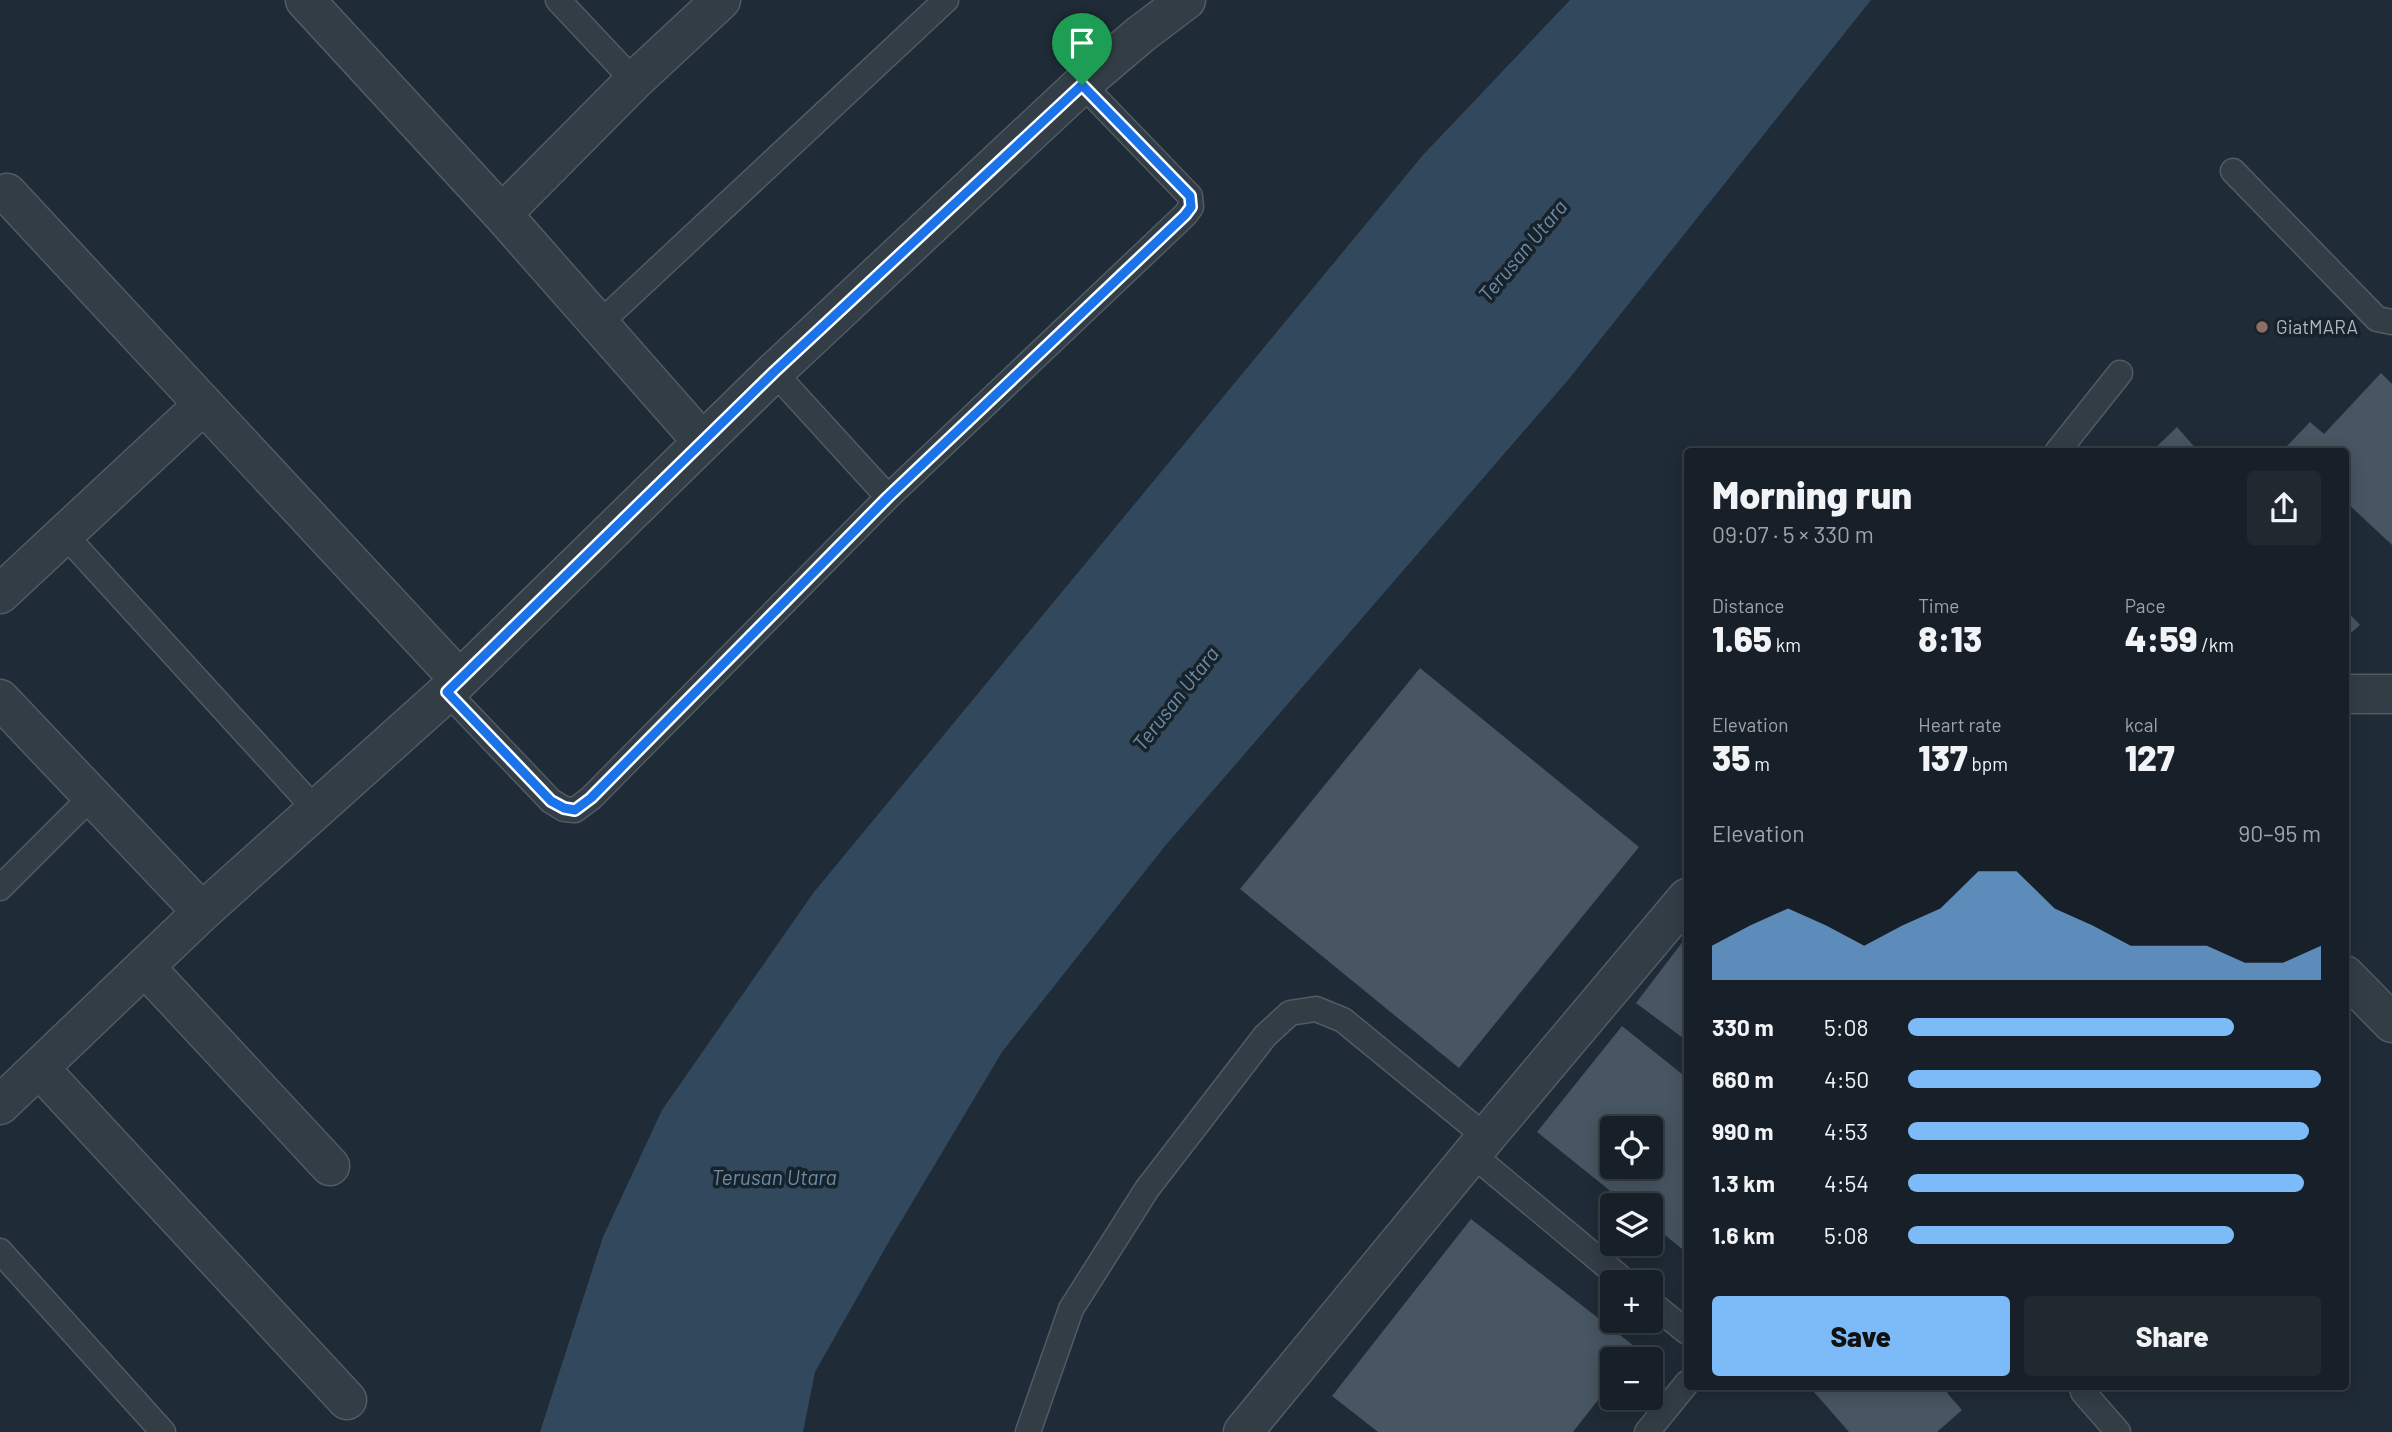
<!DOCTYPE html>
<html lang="en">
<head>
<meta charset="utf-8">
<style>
	body { margin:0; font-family:Barlow,sans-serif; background:#202830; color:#f1f3f6; height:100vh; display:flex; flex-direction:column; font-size:26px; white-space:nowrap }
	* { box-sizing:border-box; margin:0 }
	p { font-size:23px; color:#9ea3a8 }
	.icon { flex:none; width:38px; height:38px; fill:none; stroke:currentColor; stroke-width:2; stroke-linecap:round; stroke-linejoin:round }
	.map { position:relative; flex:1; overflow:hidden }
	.panel { position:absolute; left:1684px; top:448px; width:665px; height:942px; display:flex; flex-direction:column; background:#172028; border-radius:7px; box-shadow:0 4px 18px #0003,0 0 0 2px #363e45 }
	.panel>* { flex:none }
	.controls { position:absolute; left:1600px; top:1116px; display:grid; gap:14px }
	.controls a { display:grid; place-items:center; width:63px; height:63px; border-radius:7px; background:#172028; box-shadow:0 4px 18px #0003,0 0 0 2px #363e45; font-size:35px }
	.pin { position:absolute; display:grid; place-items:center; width:60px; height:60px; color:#fff; margin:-72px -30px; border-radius:50% 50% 50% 0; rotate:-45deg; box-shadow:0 0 7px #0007 }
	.pin .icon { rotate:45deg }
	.round { display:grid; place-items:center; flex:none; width:74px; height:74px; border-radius:7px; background:#202830 }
	.overview { display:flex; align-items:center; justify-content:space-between; height:119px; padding:0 28px }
	h1 { font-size:38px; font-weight:800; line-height:52px }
	.metrics { display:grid; grid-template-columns:repeat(3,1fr); gap:10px; height:119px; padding:7px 28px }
	.metrics div { display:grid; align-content:center }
	.metrics b { font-size:35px; font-weight:800 }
	.metrics small { font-size:19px; font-weight:400 }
	.metrics p { font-size:19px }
	.chart { height:196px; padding:14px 28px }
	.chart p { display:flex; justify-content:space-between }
	.chart svg { width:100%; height:126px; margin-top:7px; fill:#7cbaf8; opacity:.7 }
	.action { display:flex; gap:14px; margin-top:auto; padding:14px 28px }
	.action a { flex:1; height:80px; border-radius:7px; background:#7cbaf8; color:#111; font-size:28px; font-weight:800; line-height:80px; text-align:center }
	.action a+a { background:#202830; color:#f1f3f6 }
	ul { padding:0 28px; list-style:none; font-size:23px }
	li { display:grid; grid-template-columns:112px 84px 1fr; align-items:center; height:52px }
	li i { height:18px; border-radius:9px; background:#7cbaf8 }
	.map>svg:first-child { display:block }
</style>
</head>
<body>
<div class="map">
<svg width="2392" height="1432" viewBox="0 0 2392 1432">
	<rect width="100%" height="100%" fill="#1f2b36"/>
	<path fill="#32495d" d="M1570 0H1871L1568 380 1165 846 1002 1052 891 1238 815 1372 803 1432H540L603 1237 662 1110 814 892 1423 155Z"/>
	<path fill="#475662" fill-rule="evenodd" d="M2381 373 2392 384V545L2345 501V452H2291L2286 447 2310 422 2324 434Z
		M2177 427 2199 452H2151Z
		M2345 609 2360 625 2345 638Z
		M1420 668 1639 847 1459 1068 1240 889Z
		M1687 936V1041L1636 1003Z
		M1622 1026 1687 1078V1253L1650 1223V1206H1629L1537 1132ZM1612 1129H1650V1167H1612Z
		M1471 1219 1638 1349 1629 1360H1612V1382L1573 1432H1378L1332 1396Z
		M1821 1386H1955L1947 1393 1962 1410 1937 1432H1849L1814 1392Z"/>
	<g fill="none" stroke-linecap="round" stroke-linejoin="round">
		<defs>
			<path id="service" d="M558 0 634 81
				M2233 171 2377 319 2392 322
				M599 324 946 0
				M774 372 888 497
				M2057 452 2120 373
				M64 534 316 810
				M447 692 551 801 564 809 575 810 591 798 888 497 1185 215 1191 207 1190 196 1082 84
				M0 888 92 796
				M1472 1154 1627 1283
				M0 1251 163 1432
				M1650 1302 1687 1332
				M2082 1386 2083 1392 2118 1432
				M1028 1432 1071 1309 1147 1189 1265 1036 1290 1013 1316 1009 1343 1020 1486 1137
				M1647 1432 1687 1383"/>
			<path id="minor" d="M305 0 502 214 702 441
				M7 193 459 679
				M502 214 634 81 721 0
				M0 594 203 405
				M2345 694H2392
				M0 699 202 912
				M145 967 330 1166
				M2345 975 2392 1023
				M39 1068 347 1400
				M0 1105 202 912 447 692 774 372 1082 84 1141 34 1186 0
				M1243 1432 1486 1137 1687 898"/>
		</defs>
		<use href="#service" stroke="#505b64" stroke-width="27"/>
		<use href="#minor" stroke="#505b64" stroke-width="41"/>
		<use href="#service" stroke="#323d46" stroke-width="24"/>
		<use href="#minor" stroke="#323d46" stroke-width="38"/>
	</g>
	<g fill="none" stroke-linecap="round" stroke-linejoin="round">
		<defs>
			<path id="route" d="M1082 85 1190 196 1191 207 1185 215 888 497 591 798 575 810 564 808 551 801 447 692 774 372Z"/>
		</defs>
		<use href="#route" stroke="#fff" stroke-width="14"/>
		<use href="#route" stroke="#1a73e8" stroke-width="9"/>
	</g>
	<circle fill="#8d6e63" stroke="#18222a" stroke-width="2.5" cx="2262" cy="327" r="7"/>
	<g text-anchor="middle" stroke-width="7" stroke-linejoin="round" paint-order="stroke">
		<g font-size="19" fill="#acb8c3" stroke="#18222a" text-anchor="start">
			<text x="2276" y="334">GiatMARA</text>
		</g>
		<g font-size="21" font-style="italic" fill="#6c8ca8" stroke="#18222a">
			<text transform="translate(1523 251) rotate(-50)" y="7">Terusan Utara</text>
			<text transform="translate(1176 699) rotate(-52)" y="7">Terusan Utara</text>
			<text x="774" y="1185">Terusan Utara</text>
		</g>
	</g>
</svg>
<div class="controls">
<a><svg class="icon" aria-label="locate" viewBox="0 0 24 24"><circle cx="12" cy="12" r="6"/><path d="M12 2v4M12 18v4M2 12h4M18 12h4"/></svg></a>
<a><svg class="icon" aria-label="layers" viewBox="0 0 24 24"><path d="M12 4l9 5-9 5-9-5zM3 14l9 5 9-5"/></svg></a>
<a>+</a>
<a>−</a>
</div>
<div class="pin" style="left:1082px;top:85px;background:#1e9e55"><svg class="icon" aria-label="arrive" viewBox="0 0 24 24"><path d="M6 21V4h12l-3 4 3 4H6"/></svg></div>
<section class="panel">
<div class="overview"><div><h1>Morning run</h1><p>09:07 · 5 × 330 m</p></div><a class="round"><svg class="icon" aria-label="share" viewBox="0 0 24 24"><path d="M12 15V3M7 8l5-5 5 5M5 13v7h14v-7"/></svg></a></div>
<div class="metrics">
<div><p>Distance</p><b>1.65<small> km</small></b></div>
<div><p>Time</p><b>8:13</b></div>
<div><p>Pace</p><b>4:59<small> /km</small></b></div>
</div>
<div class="metrics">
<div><p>Elevation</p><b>35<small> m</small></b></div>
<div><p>Heart rate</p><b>137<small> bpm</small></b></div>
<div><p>kcal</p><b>127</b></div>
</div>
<div class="chart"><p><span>Elevation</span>90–95 m</p>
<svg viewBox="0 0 160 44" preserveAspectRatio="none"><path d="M0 44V32L10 25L20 19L30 25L40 32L50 25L60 19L70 6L80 6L90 19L100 25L110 32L120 32L130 32L140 38L150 38L160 32V44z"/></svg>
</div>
<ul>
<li><b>330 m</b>5:08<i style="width:79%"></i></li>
<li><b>660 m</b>4:50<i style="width:100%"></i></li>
<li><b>990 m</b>4:53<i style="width:97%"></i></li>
<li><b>1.3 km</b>4:54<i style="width:96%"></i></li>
<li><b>1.6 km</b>5:08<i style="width:79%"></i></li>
</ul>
<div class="action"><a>Save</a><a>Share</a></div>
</section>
</div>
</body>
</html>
